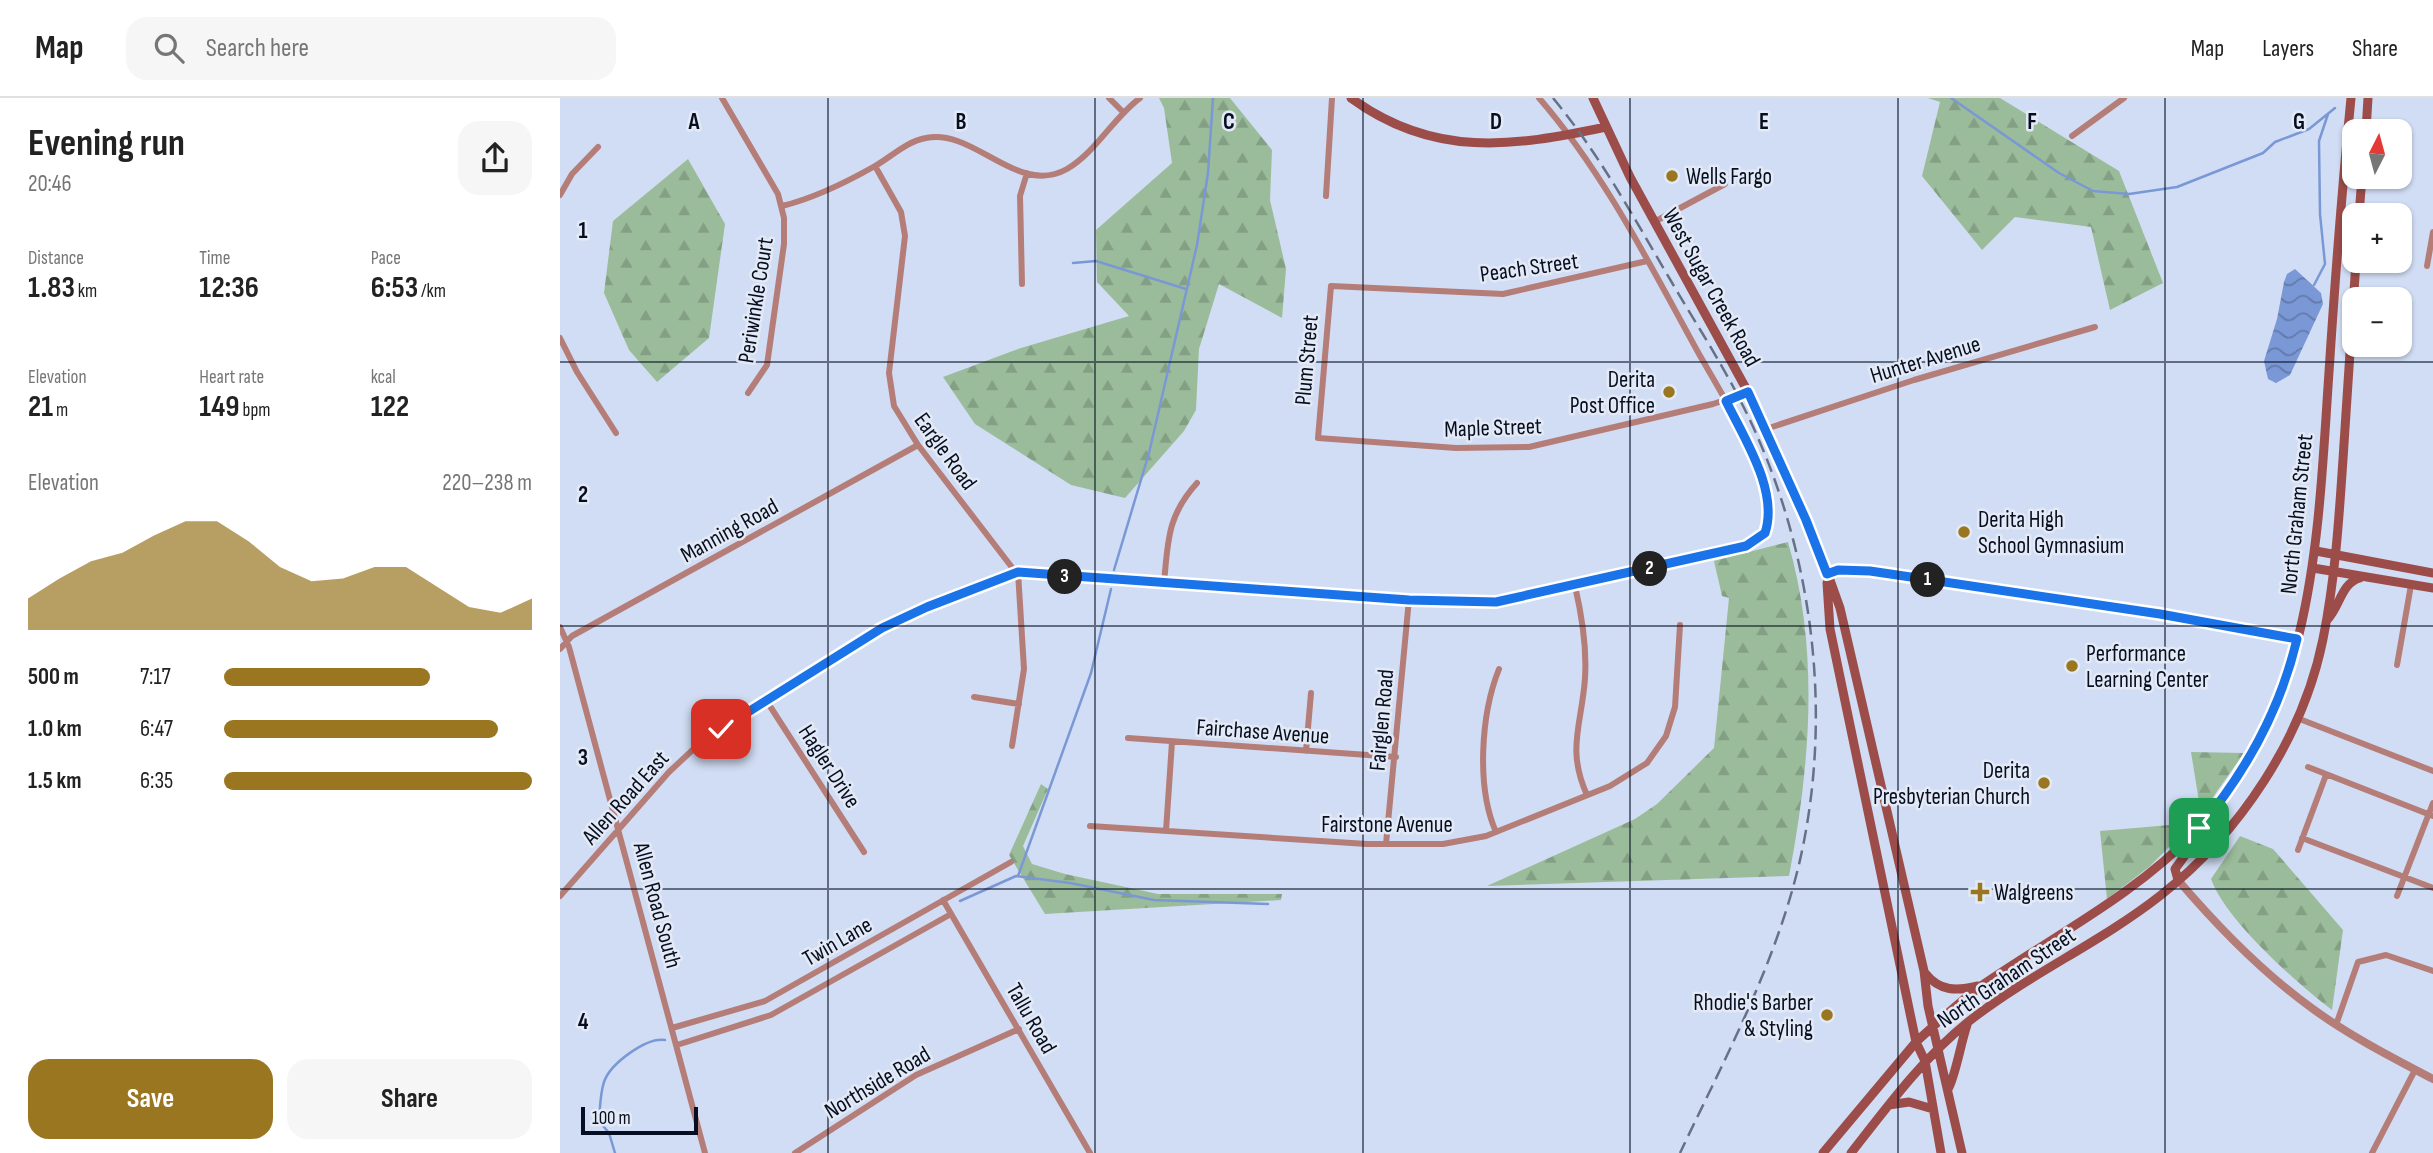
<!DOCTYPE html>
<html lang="en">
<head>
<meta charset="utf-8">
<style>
	body { margin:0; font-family:"Sofia Sans Condensed",sans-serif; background:#f6f6f6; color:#222; height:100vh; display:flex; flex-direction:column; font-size:26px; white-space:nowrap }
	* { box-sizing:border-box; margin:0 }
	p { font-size:23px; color:#767676 }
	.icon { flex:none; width:38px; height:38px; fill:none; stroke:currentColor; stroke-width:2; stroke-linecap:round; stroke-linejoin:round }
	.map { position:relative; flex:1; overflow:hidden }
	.details { display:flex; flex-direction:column; background:#fff; width:560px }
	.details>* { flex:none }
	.needle { width:46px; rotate:6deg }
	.controls { position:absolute; left:1782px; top:21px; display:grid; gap:14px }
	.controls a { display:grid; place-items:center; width:70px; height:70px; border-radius:14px; background:#fff; box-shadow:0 2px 5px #0004; font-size:35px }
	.scale { position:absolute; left:21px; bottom:18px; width:117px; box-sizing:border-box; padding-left:7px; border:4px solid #060e21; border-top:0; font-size:19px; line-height:24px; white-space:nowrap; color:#060e21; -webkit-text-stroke:5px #e4eaf5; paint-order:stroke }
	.pin { position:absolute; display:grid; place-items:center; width:60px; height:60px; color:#fff; margin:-30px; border-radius:14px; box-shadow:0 4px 10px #0006 }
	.km { position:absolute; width:35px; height:35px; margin:-18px; border-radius:50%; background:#222; color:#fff; font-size:19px; line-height:35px; text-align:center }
	.round { display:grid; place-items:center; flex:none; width:74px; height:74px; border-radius:21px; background:#f6f6f6 }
	.headline { display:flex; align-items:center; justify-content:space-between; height:119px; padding:0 28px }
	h1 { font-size:38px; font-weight:700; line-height:52px }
	.figures { display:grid; grid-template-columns:repeat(3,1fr); gap:10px; height:119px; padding:7px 28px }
	.figures div { display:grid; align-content:center }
	.figures b { font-size:30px; font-weight:700 }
	.figures small { font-size:19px; font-weight:400 }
	.figures p { font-size:19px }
	.chart { height:196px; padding:14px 28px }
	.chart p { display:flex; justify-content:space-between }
	.chart svg { width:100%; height:126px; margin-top:7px; fill:#9a7621; opacity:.7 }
	.cta { display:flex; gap:14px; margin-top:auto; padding:14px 28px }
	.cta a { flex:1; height:80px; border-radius:21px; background:#9a7621; color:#fff; font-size:28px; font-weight:700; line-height:80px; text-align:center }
	.cta a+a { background:#f6f6f6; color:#222 }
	ul { padding:0 28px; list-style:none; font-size:23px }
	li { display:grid; grid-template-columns:112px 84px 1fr; align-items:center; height:52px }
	li i { height:18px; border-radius:9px; background:#9a7621 }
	header { display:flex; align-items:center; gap:42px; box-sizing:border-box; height:98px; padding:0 35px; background:#fff; border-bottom:2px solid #e0e0e0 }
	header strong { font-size:33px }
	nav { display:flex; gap:38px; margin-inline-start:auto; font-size:24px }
	.search { width:490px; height:63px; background:#f6f6f6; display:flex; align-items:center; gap:18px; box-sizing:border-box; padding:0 24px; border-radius:21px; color:#767676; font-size:26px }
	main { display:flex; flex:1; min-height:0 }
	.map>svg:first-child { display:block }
</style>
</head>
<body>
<header>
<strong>Map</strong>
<div class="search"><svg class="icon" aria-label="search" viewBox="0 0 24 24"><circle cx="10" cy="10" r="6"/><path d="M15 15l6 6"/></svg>Search here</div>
<nav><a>Map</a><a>Layers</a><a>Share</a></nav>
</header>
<main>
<section class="details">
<div class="headline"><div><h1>Evening run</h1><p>20:46</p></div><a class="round"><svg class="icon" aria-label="share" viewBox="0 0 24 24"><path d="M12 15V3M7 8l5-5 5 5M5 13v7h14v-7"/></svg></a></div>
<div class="figures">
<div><p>Distance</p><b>1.83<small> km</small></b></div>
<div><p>Time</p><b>12:36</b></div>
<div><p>Pace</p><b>6:53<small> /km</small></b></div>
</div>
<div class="figures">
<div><p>Elevation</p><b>21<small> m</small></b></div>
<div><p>Heart rate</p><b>149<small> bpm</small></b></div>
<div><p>kcal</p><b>122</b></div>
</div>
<div class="chart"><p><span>Elevation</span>220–238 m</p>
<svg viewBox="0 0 160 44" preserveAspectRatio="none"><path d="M0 44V33L10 26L20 20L30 17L40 11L50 6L60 6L70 13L80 22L90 27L100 26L110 22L120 22L130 29L140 36L150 38L160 33V44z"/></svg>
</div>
<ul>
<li><b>500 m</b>7:17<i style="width:67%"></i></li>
<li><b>1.0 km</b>6:47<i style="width:89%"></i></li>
<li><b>1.5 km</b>6:35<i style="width:100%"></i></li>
</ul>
<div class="cta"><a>Save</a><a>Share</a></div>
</section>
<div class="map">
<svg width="1873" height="1055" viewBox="0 0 1873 1055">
	<defs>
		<pattern id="forest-firs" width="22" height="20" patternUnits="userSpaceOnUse" patternTransform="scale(1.75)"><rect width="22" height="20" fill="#9bbc9a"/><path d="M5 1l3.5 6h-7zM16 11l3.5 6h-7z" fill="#84a084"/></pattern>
		<pattern id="water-waves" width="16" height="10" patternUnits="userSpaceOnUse" patternTransform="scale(1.75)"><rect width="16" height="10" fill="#7a98d5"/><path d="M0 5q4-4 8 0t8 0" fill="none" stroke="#627aac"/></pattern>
	</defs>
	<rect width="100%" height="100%" fill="#d1ddf4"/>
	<path fill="url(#forest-firs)" d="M599 0H670L712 52 710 102 726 171 722 220 659 186 639 251 636 312 624 333 565 400 511 387 415 326 383 279 461 250 569 218 537 184 536 132 612 65 604 10Z
		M1368 0H1440L1559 73 1603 185 1550 212 1531 129 1455 119 1422 152 1362 78 1380 4Z
		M128 61 165 126 149 240 97 284 69 252 44 195 53 123Z
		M1228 444C1260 554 1250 668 1229 778L927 788 1075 721 1097 706 1154 650 1169 500 1162 498 1154 463Z
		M1631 654 1684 655 1641 716Z
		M481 686 488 691 463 748 472 766 505 776 598 796H722L721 802 485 816 449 757Z
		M1633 725 1589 769 1547 801 1540 733Z
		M1680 738 1713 751 1783 832 1772 912C1737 885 1666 823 1651 781Z"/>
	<path fill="url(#water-waves)" d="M1735 171 1761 195 1763 206 1730 277 1716 285 1708 281 1704 263 1717 221 1724 184 1727 176Z"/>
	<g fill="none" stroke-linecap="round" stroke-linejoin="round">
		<path stroke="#7a98d5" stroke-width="2.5" d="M1391 0 1499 75 1533 93 1569 96 1617 89 1703 55 1715 44 1749 31 1775 10
			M513 165 536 163 626 191
			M1754 187 1765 166 1760 116 1759 43 1768 16
			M554 472 589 355 637 147 648 75 653 0
			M458 778 531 575 551 491
			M400 803 456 778 510 785 594 802 708 806
			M55 1055 49 1035 39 1023C40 1011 40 996 44 984 50 966 86 939 105 942"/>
		<path stroke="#b57d78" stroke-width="6" d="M162 0 218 96 224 120V146L207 267 188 295
			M549 0 564 15
			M1512 38 1564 0
			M315 68 341 114 345 138 329 275 334 308 358 347 454 472 478 478 936 504 1186 448 1201 440C1207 432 1210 420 1209 410 1205 365 1162 296 1139 256 1091 169 1045 76 979 0
			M0 97 12 76 38 49
			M766 98 772 0
			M222 108C255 100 285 85 315 68 331 59 347 43 366 40 415 30 457 99 507 71 536 54 553 20 580 0
			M1094 124 1165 86
			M1087 163 943 196 771 188 758 340 896 350 969 349 1153 306 1188 294
			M1867 168 1873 134
			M462 186 460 98 467 75
			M0 240 17 274 56 335
			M1206 331 1354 282 1535 229
			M604 485C608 443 607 418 637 385
			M1015 488C1022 518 1027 549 1025 580 1022 626 1006 651 1027 697
			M0 529 9 549 145 1055
			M0 551 12 538 358 347
			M1837 567 1851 487
			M414 599 459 606
			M206 602 304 754
			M1737 620 1873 673
			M568 640 836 659
			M452 648 464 571 458 474
			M746 653 751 595
			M1748 669 1873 718
			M530 728 807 746H883L926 738 1050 688 1087 665 1106 638 1115 609 1120 527
			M606 733 612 644
			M936 734C916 689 921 616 939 571
			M1742 740 1873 790
			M826 746 849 501
			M1738 752 1766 677
			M0 798 109 674 139 646 271 560 322 531 367 509 458 474
			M1837 798 1873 705
			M383 802 530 1055
			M1776 927 1798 864 1826 857 1873 873
			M112 930 205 903 451 764
			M117 947 211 917 391 816
			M235 1055 356 977 459 931
			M1812 1055 1855 972"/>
		<path stroke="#b57d78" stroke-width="8" d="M1267 476 1278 472 1310 473 1600 516 1737 541
			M1618 782C1658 829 1703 875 1753 911 1790 938 1833 960 1873 981"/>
		<path stroke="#9d4d49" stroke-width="9" d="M791 0C873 60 952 49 1046 29
			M1033 0 1070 79 1200 316 1260 454 1280 510 1364 873 1368 908 1402 1055
			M1806 33 1808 0
			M1799 117 1802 79
			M1756 453 1873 475
			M1753 470 1873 490
			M1267 485 1270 531 1356 944 1365 963 1381 1055
			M1767 522C1780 509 1781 485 1800 480
			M1618 782 1615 771 1634 745 1638 733
			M1365 875C1380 894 1397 893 1418 888
			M1388 991C1395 980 1401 944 1407 927
			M1329 1007 1349 1004 1373 1011
			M1263 1055 1356 944C1378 924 1400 903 1424 886 1497 836 1575 797 1637 732 1756 610 1758 432 1769 274 1775 182 1782 91 1791 0
			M1291 1055C1327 1009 1362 961 1408 924 1469 876 1540 845 1601 797 1680 735 1743 640 1763 541 1775 482 1779 421 1783 361 1787 295 1792 229 1796 163"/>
		<path stroke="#677186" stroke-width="2.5" stroke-dasharray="14 7" stroke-linecap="butt" d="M993 0C1040 57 1074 120 1111 183 1133 221 1158 259 1178 298 1251 438 1275 608 1240 762 1216 866 1165 960 1120 1055"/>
	</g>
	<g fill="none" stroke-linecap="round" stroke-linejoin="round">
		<defs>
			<path id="route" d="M161 631 322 530 367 509 458 474 849 502 936 504 1186 448 1205 435C1219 393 1184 340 1166 303L1188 294 1246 422 1267 476 1278 472 1310 473 1600 516 1737 541C1720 613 1686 674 1639 730"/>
		</defs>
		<use href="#route" stroke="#fff" stroke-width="14"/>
		<use href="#route" stroke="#1a73e8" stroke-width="9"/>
	</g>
	<path fill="none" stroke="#060e21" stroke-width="2" stroke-opacity="0.55" d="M268 0V1055M535 0V1055M803 0V1055M1070 0V1055M1338 0V1055M1605 0V1055M0 264H1873M0 528H1873M0 791H1873"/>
	<g fill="#9a7621" stroke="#e4eaf5" stroke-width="2.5">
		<circle cx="1112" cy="78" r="7"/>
		<circle cx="1109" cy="294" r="7"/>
		<circle cx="1404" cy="434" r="7"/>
		<circle cx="1512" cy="568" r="7"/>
		<circle cx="1484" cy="685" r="7"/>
		<path d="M1416.5 783.5h7v7h7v7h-7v7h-7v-7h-7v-7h7z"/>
		<circle cx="1267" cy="917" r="7"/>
	</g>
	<g text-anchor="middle" stroke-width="5" stroke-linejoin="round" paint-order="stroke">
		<g font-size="23" fill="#060e21" stroke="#e4eaf5" text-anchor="start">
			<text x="1126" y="86">Wells Fargo</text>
			<text x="1095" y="289" text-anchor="end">Derita<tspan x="1095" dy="26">Post Office</tspan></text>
			<text x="1418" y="429">Derita High<tspan x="1418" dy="26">School Gymnasium</tspan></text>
			<text x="1526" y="563">Performance<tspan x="1526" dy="26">Learning Center</tspan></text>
			<text x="1470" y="680" text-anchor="end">Derita<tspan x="1470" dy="26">Presbyterian Church</tspan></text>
			<text x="1434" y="802">Walgreens</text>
			<text x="1253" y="912" text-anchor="end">Rhodie's Barber<tspan x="1253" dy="26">&amp; Styling</tspan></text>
		</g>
		<g font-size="23" fill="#060e21" stroke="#e4eaf5">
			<text transform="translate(969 169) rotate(-8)" y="8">Peach Street</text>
			<text transform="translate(1152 189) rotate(61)" y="8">West Sugar Creek Road</text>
			<text transform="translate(195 202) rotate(-81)" y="8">Periwinkle Court</text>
			<text transform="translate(1365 261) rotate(-17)" y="8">Hunter Avenue</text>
			<text transform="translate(746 262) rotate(-85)" y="8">Plum Street</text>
			<text transform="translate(933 329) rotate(-2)" y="8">Maple Street</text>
			<text transform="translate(386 353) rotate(54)" y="8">Eargle Road</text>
			<text transform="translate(1736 416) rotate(-84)" y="8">North Graham Street</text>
			<text transform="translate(169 432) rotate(-29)" y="8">Manning Road</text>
			<text transform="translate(821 622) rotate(-85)" y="8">Fairglen Road</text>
			<text transform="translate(703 633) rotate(4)" y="8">Fairchase Avenue</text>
			<text transform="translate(270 668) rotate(57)" y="8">Hagler Drive</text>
			<text transform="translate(65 699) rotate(-48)" y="8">Allen Road East</text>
			<text x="827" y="734">Fairstone Avenue</text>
			<text transform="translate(98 807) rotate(75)" y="8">Allen Road South</text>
			<text transform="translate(277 843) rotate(-30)" y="8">Twin Lane</text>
			<text transform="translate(1446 879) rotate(-34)" y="8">North Graham Street</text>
			<text transform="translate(472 920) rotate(60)" y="8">Tallu Road</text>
			<text transform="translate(317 984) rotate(-31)" y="8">Northside Road</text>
		</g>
	</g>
	<g font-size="23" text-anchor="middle" font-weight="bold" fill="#060e21" stroke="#e4eaf5" stroke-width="5" stroke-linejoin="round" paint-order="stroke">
		<text x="134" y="31">A</text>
		<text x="401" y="31">B</text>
		<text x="669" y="31">C</text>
		<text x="936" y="31">D</text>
		<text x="1204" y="31">E</text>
		<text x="1472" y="31">F</text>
		<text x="1739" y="31">G</text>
		<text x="23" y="140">1</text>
		<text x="23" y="404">2</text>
		<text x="23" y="667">3</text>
		<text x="23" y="931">4</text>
	</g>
</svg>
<div class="controls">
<a><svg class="needle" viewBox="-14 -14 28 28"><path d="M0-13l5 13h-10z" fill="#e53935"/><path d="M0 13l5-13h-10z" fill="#767676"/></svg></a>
<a>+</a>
<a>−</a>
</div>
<div class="scale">100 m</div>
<div class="pin" style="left:1639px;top:730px;background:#1e9e55"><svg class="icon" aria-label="arrive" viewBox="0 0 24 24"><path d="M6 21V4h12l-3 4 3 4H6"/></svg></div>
<div class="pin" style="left:161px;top:631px;background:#d93025"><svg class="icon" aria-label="check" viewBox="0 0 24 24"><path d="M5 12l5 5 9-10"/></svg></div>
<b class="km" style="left:1368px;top:482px">1</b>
<b class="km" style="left:1090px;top:471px">2</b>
<b class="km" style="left:505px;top:479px">3</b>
</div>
</main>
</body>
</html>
